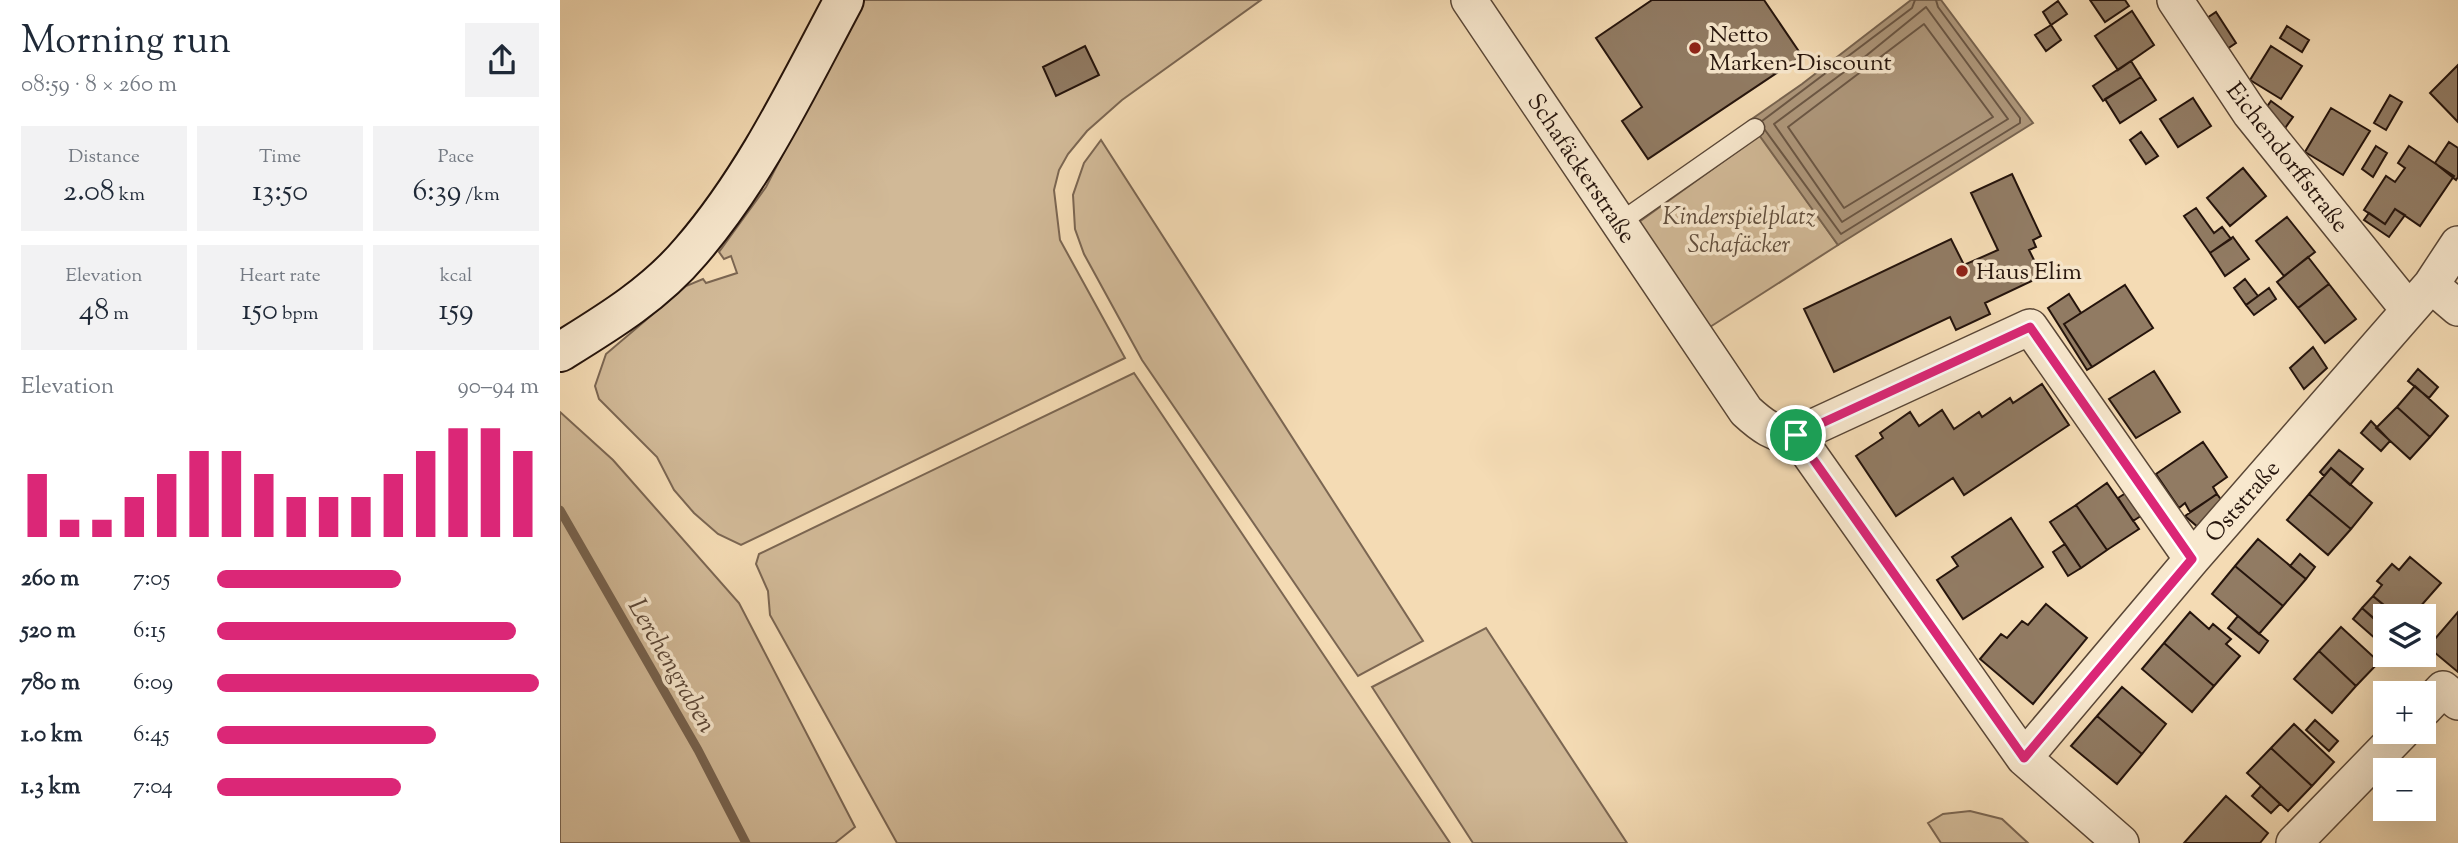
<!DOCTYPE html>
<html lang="en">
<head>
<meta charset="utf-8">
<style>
	body { margin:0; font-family:"Sorts Mill Goudy",serif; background:#f2f2f3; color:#1f2937; height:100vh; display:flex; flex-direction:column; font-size:26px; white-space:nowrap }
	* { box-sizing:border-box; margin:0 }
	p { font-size:23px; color:#747a83 }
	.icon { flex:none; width:38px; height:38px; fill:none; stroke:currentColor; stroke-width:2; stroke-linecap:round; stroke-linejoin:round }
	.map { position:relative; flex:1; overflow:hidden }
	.side { display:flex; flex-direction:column; background:#fff; width:560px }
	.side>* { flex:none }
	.buttons { position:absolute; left:1813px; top:604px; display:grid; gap:14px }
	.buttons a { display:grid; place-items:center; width:63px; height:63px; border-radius:0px; background:#fff; box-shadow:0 7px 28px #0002; font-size:35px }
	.pin { position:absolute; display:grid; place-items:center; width:60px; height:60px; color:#fff; margin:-30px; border:4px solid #fff; border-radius:50%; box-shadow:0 2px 7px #0007 }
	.round { display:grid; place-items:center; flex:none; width:74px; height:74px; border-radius:0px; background:#f2f2f3 }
	.summary { display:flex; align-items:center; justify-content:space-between; height:119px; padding:0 21px }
	h1 { font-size:38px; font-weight:600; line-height:52px }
	.metrics { display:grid; grid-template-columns:repeat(3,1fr); gap:10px; height:119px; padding:7px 21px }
	.metrics div { display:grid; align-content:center; border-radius:0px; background:#f2f2f3; text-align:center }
	.metrics b { font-size:30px; font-weight:600 }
	.metrics small { font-size:19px; font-weight:400 }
	.metrics p { font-size:19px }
	.chart { height:196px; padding:14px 21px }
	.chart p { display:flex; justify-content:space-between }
	.chart svg { width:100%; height:126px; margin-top:7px; stroke:#db2777; stroke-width:6 }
	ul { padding:0 21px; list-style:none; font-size:23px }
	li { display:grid; grid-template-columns:112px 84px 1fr; align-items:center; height:52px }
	li i { height:18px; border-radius:9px; background:#db2777 }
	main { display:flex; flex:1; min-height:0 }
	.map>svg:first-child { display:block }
</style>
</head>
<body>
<main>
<section class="side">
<div class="summary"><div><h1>Morning run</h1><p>08:59 · 8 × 260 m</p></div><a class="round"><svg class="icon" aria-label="share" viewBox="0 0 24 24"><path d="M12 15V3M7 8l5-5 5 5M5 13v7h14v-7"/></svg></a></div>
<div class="metrics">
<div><p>Distance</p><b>2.08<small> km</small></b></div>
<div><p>Time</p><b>13:50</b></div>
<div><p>Pace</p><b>6:39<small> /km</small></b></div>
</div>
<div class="metrics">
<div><p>Elevation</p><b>48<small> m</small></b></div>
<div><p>Heart rate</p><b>150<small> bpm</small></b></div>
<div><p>kcal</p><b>159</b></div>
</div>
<div class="chart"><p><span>Elevation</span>90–94 m</p>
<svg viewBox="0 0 160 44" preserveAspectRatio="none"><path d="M5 44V22M15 44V38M25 44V38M35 44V30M45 44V22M55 44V14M65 44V14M75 44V22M85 44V30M95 44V30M105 44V30M115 44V22M125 44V14M135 44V6M145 44V6M155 44V14"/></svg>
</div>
<ul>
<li><b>260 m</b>7:05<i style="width:57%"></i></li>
<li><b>520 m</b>6:15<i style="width:93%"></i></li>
<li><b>780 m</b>6:09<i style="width:100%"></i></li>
<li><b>1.0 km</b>6:45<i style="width:68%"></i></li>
<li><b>1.3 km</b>7:04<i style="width:57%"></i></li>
</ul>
</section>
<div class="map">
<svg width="1898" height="843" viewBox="0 0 1898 843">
	<rect width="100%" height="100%" fill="#f4dbb4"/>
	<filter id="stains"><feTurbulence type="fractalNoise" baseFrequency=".00286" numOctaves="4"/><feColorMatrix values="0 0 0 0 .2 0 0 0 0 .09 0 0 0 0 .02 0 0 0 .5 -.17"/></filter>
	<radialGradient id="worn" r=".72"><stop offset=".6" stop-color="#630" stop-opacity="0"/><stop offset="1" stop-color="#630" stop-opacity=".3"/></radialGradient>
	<path fill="#d1b997" stroke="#7b6652" stroke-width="2" d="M302 0H701L562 100 527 131 508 154 499 170 494 190 500 240 565 358 181 545 158 534 134 513 114 490 97 457 39 399 35 386 46 354 126 286 143 279 146 283 177 273 171 256 164 259 159 252 206 187Z
		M1200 135 1278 245 1150 327 1079 222Z
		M541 140 863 641 798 676 582 360 524 254 515 229 513 195 524 163Z
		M574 373 890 843H337L210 615 208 591 196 564 199 554Z
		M0 412 53 460 179 603 295 827 275 843H0Z
		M926 628 1067 843H913L812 687Z
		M1410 811 1442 819 1468 843H1381L1368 823 1383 814Z"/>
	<path fill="#ae977b" stroke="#77634f" stroke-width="2" d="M1351 0H1381L1473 123 1278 245 1189 121 1242 84Z"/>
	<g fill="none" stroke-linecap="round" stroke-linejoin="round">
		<path stroke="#6a5644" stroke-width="2" d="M1366 7 1448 119 1282 222 1214 124 1307 55Z
			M1364 24 1433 117 1284 208 1228 127Z
			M1202 121 1352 8 1355 0
			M1205 130 1281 234 1460 123V118L1378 7 1376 0"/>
		<path stroke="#77634f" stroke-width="9" d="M0 510 138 750 186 843"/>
	</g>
	<path fill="#917b63" stroke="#25140c" stroke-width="2" d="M1092 0H1204L1242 56 1088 159 1062 121 1082 107 1036 38Z
		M1530 0H1565L1569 6 1545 22Z
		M1498 1 1507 14 1491 25 1483 12Z
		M1572 11 1594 45 1558 70 1535 36Z
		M1656 12 1676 43 1664 51 1644 20Z
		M1491 25 1501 40 1486 51 1475 35Z
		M1727 26 1749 40 1742 52 1720 38Z
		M525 46 539 75 496 96 483 67Z
		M1711 46 1742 66 1721 99 1690 80Z
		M1571 61 1581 77 1543 101 1533 86Z
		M1898 65V122L1870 93Z
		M1581 77 1596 100 1560 123 1545 99Z
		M1830 95 1842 102 1826 130 1814 123Z
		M1633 98 1651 126 1618 147 1600 119Z
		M1711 101 1733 117 1723 131 1701 115Z
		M1771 108 1810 131 1783 175 1745 152Z
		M1581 132 1598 156 1586 164 1570 140Z
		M1889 142 1898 148V177L1896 180 1875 163Z
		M1816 146 1827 153 1813 177 1802 169Z
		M1849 146 1894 176 1860 226 1835 209 1825 224 1804 210 1826 176 1835 182 1845 168 1838 163Z
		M1683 168 1706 196 1670 226 1647 198Z
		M1452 174 1481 236 1473 240 1476 247 1469 250 1482 276 1425 303 1430 314 1396 330 1390 317 1274 372 1244 309 1391 239 1404 265 1438 250 1411 193Z
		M1636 208 1654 233 1662 227 1671 239 1650 253 1624 216Z
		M1835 209 1845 215 1829 237 1804 220 1809 213 1825 224Z
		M1727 217 1755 252 1724 276 1696 241Z
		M1673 237 1689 259 1665 276 1650 253Z
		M1748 257 1769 284 1738 308 1717 282Z
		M1685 279 1698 296 1686 305 1674 288Z
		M1769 284 1796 319 1765 343 1738 308Z
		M1565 285 1593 328 1532 367 1504 324Z
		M1709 288 1716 299 1694 315 1686 305Z
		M1509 294 1521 313 1504 324 1532 367 1527 370 1488 308Z
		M1753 347 1767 368 1744 389 1730 368Z
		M1858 369 1878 387 1869 398 1848 381Z
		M1594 371 1620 412 1576 438 1549 399Z
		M1482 384 1509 425 1404 495 1393 478 1336 516 1296 456 1323 438 1320 433 1350 412 1359 426 1382 410 1394 429 1419 412 1422 417 1450 398 1453 403Z
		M1855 386 1888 416 1870 437 1837 407Z
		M1837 407 1870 437 1850 459 1816 428Z
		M1811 421 1830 441 1821 451 1801 433Z
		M1643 442 1667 477 1653 487 1657 494 1630 512 1625 503 1619 508 1596 474Z
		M1779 450 1803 469 1790 485 1771 468 1764 476 1760 472Z
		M1771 468 1812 503 1791 529 1749 494Z
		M1547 483 1579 529 1547 550 1516 505Z
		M1569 491 1584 514 1573 521 1558 498Z
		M1657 494 1662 501 1639 528 1625 516Z
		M1749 494 1791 529 1768 555 1727 520Z
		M1516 505 1547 550 1521 568 1490 522Z
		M1451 518 1483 567 1403 619 1377 580 1398 566 1392 557Z
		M1698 539 1746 579 1723 606 1675 566Z
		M1505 544 1521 568 1508 576 1493 552Z
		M1740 554 1755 567 1746 579 1730 566Z
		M1850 557 1881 583 1852 616H1837L1813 596 1822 585 1817 581 1832 564 1839 570Z
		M1675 566 1723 606 1699 634 1652 594Z
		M1813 596 1835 614 1825 616 1824 627 1802 608Z
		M1486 604 1527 638 1473 704 1420 659 1441 634 1447 638 1462 621 1468 625Z
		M1802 608 1825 629 1817 640 1793 619Z
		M1630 612 1649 629 1653 624 1671 639 1666 644 1680 656 1654 686 1604 643Z
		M1898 612V672L1868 647Z
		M1678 616 1708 641 1699 653 1668 628Z
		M1781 627 1819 662 1796 686 1759 651Z
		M1604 643 1654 686 1632 712 1582 669Z
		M1759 651 1796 686 1772 713 1734 679Z
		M1562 687 1606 724 1582 754 1537 716Z
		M1537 716 1582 754 1557 784 1511 746Z
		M1755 720 1778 741 1769 751 1746 730Z
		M1734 724 1774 762 1752 786 1711 748Z
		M1711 748 1752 786 1728 811 1687 773Z
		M1701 786 1720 804 1711 813 1692 796Z
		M1666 796 1708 833 1700 843H1624Z"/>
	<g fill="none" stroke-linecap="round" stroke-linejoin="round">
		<defs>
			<path id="lane" d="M1059 223 1195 128"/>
			<path id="street" d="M909 0 1186 411C1200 424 1216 437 1236 435L1464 758 1561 843
				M1615 0 1690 113 1848 309
				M1871 285 1898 308
				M1236 435 1470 327 1632 559
				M1864 709 1883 689 1898 702
				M1464 758 1632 559 1871 285 1898 244
				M1734 843 1842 732"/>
			<path id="secondary" d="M0 352C47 323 95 294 131 251 195 177 238 86 284 0"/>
		</defs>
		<use href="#lane" stroke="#594636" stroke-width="21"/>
		<use href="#street" stroke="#594636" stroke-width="38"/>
		<use href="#secondary" stroke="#25140c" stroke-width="42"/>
		<use href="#lane" stroke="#f8e8ce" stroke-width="18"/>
		<use href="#street" stroke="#f8e8ce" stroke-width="35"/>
		<use href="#secondary" stroke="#f8e8ce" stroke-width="38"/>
	</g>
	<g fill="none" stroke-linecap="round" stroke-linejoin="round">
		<defs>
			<path id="route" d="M1470 327 1632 559 1464 758 1236 435Z"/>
		</defs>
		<use href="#route" stroke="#fff" stroke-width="14"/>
		<use href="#route" stroke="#db2777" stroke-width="9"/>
	</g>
	<g fill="#8f2418" stroke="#f8e8ce" stroke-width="2.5">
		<circle cx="1135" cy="48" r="7"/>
		<circle cx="1402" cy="271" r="7"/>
	</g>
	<g text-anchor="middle" stroke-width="7" stroke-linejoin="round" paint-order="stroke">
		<g font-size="24" fill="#25140c" stroke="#f8e8ce" text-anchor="start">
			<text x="1149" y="42">Netto<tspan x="1149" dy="28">Marken-Discount</tspan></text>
			<text x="1416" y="279">Haus Elim</text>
		</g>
		<g font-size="24" fill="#25140c" stroke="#f8e8ce">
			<text transform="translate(1728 157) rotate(52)" y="8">Eichendorffstraße</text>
			<text transform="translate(1022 168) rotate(56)" y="8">Schafäckerstraße</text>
			<text transform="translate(1682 501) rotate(-49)" y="8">Oststraße</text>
		</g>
		<g font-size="24" font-style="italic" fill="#614e3d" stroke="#f8e8ce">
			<text x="1179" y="224">Kinderspielplatz<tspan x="1179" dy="28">Schafäcker</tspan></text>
		</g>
		<g font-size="26" font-style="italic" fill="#5c4838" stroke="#f8e8ce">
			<text transform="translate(113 665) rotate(60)" y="9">Lerchengraben</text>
		</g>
	</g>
	<rect width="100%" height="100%" filter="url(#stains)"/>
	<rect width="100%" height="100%" fill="url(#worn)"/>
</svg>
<div class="buttons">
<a><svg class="icon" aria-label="layers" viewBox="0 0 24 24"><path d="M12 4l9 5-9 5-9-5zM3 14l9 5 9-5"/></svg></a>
<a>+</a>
<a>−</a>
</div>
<div class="pin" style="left:1236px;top:435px;background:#1e9e55"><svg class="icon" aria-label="arrive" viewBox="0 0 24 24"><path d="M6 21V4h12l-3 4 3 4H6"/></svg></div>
</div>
</main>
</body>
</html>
